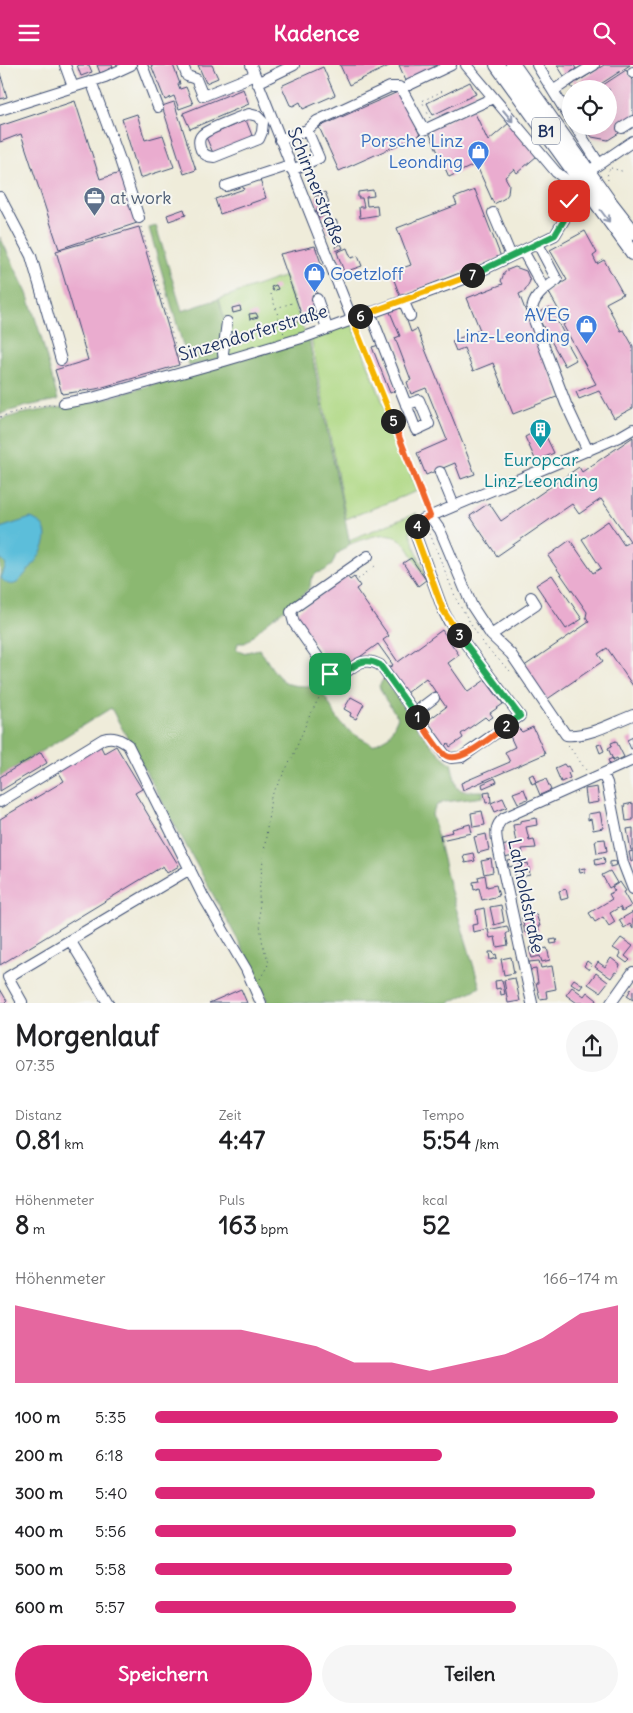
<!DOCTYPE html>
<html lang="de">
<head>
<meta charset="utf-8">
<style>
	body { margin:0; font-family:Delius,sans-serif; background:#f6f6f6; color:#202124; height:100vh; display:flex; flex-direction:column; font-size:19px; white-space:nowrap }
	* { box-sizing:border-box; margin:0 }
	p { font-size:16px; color:#757577 }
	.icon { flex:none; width:28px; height:28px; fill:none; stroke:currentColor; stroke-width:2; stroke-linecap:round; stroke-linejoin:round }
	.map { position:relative; height:938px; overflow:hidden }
	.sheet { display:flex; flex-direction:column; background:#fff; flex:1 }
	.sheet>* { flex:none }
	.fabs { position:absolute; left:562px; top:15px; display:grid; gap:10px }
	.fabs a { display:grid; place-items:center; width:55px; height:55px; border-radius:50%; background:#fff; box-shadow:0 5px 20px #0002; font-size:25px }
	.pin { position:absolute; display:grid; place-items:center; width:42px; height:42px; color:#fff; margin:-21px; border-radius:10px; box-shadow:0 2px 8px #0006 }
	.km { position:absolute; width:25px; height:25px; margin:-12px; border-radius:50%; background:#222; color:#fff; font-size:14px; line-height:25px; text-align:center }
	.round { display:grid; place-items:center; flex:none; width:52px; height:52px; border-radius:26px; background:#f6f6f6 }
	.head { display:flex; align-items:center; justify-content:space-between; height:85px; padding:0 15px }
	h1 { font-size:28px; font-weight:700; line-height:38px }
	.metrics { display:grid; grid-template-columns:repeat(3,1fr); gap:8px; height:85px; padding:5px 15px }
	.metrics div { display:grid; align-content:center }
	.metrics b { font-size:25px; font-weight:700 }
	.metrics small { font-size:14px; font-weight:400 }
	.metrics p { font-size:14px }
	.chart { height:140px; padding:10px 15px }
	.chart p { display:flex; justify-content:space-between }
	.chart svg { width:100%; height:90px; margin-top:5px; fill:#db2777; opacity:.7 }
	.button { display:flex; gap:10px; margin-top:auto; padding:10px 15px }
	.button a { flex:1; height:58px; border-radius:30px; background:#db2777; color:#fff; font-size:20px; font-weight:700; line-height:58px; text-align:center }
	.button a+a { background:#f6f6f6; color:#202124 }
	ul { padding:0 15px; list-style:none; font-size:16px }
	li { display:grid; grid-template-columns:80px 60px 1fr; align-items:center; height:38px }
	li i { height:12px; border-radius:6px; background:#db2777 }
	header { display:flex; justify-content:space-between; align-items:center; height:65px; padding:0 15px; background:#db2777; color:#fff; font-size:22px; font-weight:700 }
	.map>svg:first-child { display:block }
</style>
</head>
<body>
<header><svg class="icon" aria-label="menu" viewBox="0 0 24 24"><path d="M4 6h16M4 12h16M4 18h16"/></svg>Kadence<svg class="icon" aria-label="search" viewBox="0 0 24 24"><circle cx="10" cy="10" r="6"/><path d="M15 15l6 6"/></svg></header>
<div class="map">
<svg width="633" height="938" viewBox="0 0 633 938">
	<rect width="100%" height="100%" fill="#f6f6f2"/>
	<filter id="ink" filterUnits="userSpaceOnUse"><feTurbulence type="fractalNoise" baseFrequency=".02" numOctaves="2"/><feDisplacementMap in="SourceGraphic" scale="10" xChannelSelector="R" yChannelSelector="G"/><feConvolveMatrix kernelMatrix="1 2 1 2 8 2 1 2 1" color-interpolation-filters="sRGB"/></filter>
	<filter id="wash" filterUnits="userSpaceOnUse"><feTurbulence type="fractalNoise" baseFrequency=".0096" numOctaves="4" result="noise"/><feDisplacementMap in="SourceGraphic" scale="20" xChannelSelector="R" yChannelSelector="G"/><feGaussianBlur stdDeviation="1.12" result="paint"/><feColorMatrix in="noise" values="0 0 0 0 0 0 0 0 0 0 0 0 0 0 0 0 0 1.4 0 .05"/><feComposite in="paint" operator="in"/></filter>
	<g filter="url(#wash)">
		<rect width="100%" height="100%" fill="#efecda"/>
		<path fill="#afd883" stroke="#658470" d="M285 211 305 269 219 295 225 256 219 234Z
			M352 258 417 426 346 454 311 273Z
			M417 448 412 456 410 468 427 516C401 473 404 458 350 479L349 475Z"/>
		<path fill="#8bb871" stroke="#537468" d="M156 161 182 246 219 234 225 256 219 295 189 301 149 163Z
			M0 172 27 228 40 268 58 335 27 341 0 349Z
			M309 274 350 479 336 490 332 500 324 506 317 508 311 514 310 522 302 531 264 560 251 573 245 578H238L236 585 243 588 259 584C269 596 274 612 289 619 299 623 311 618 319 625 329 634 333 649 341 658 348 667 363 674 373 680L389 671 398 652 385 634 379 621 384 613C398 635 430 685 451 698L457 723 464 726H483V732L445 737 437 740 432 749 450 823 480 922 449 938H268L252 901 111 643 0 712V355L19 349 94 337Z"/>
		<path fill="#5bbeda" stroke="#3b769c" d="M31 453C65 467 32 502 17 518 10 521 6 519 1 513L6 500 0 493V463Z"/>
		<g id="blocks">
			<path fill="#eaaccf" d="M77 0H89L92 7 81 11Z
				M97 0H112L114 3 100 8Z
				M151 0H173L180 19H178L180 24 186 22 193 39 179 44 174 31 165 35Z
				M198 0H212L218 13 206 18Z
				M340 0H391L349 20Z
				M399 0H441L406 16Z
				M557 0H574L576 4 571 7 577 17 604 0H630L593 24H573L571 21 575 18 569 8 564 11Z
				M323 2 335 30 303 44 300 37 293 41 290 40 282 22 283 20Z
				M626 5 633 15V59L608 75 592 72 583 61H609V24H597Z
				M0 8 7 32 0 34Z
				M470 17 476 29 433 50 427 38Z
				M243 24 249 39 190 64 183 48Z
				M400 26 420 70 339 106 319 62Z
				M75 36 100 114 120 108 137 158 59 184 21 69 0 77V61Z
				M174 37 196 105 184 109 162 41Z
				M473 44 488 76 509 58 537 91 517 108 514 104 505 112 509 119 508 129 505 133 494 139 476 99 449 112 428 65Z
				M137 49 145 75 163 70 174 102 140 113 122 54Z
				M246 55 253 73 213 88 206 72Z
				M260 115 266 133 220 149 215 134 244 124 242 121Z
				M373 125 374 131 366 132 367 141 377 140 378 150 360 153 359 142H364L362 133H358V127Z
				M475 125 501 192 400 231 391 207 411 200 397 163 457 140 454 133Z
				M325 127 329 137 324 139 327 149 319 153 316 145 319 144 315 132Z
				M184 144 186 150 169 156 167 150Z
				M336 155 340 165 329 169 325 159Z
				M139 162 179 300 96 324 62 329 55 305 88 295 56 186Z
				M585 166 597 188 593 191 597 199 604 195 623 229 606 238 621 266 624 265 633 281V343L614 353 599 326 579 334 576 327 596 319 563 260 566 258 548 226 567 215 550 185Z
				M341 179 343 183 336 186 335 182Z
				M315 181 323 204 310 208 317 228 312 230 320 255 305 260 280 189Z
				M347 183 351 193 358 191 362 201 344 207 337 187Z
				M515 202 526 206 530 216 525 226 519 229 559 331 513 349 493 298 473 306 464 283 456 286 452 276 480 265 467 233 503 219 501 216 505 206Z
				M276 220 278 224 273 226 271 222Z
				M240 241 241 246 233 248 232 243Z
				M402 242 411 267 417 264 475 409 461 414 455 398 426 410 417 388 447 375 426 323 411 329 407 317 411 315 395 273 400 271 390 247Z
				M550 242 564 269 562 270 576 295 565 301 536 249Z
				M256 248 258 252 250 254 249 249Z
				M295 253 297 258 292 260 290 255Z
				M232 271 239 272 238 276H231Z
				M379 280 397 325 390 328 372 282Z
				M542 363 554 388 536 396 525 372Z
				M633 372V621L607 583 598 589 603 596 546 635 523 602 589 557 586 552 587 547 548 491 570 475 593 508 601 503 582 474 608 456 624 480 630 476 601 434 579 449 572 439 497 491 470 451 489 438 501 456 579 402 582 407Z
				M411 493 426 515 418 521 403 498Z
				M552 510 582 554 566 564 536 520Z
				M347 511 350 515 354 512 360 521 356 524 389 571 383 575 398 597 442 565 459 590 448 598 468 627 485 615 503 639 490 648 493 652 488 655 485 652 461 669 463 673 450 682 448 678 445 681 427 656 446 642 426 613 406 628 388 603 393 600 378 579 336 609 294 549Z
				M351 632 364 639 356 654 350 651 351 648 344 644Z
				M517 662 522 667 533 662 545 689 463 725 461 718 510 697 505 687 515 682 509 669Z
				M633 672V683L631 684 627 675Z
				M616 676 624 692 618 695 617 693 613 695 608 683 612 681 611 678Z
				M601 679 604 686 600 688 597 680Z
				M100 680 104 688 116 681 142 724 135 728 179 801 167 808 163 801 0 900V754L64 716 58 706Z
				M41 687 47 698 0 726V712Z
				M613 693 616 700 611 702 608 695Z
				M564 699 566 702 568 701 571 707 568 708 570 713 561 717 555 703Z
				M533 709 536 717 532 719 529 711Z
				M495 713 497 717 483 723 482 719Z
				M546 714 551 725 540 730 535 718Z
				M597 722 599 737 587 739 585 724Z
				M524 724 528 734 518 738 513 728Z
				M490 727 491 737 486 738 484 728Z
				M503 733 507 742 495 747 491 738Z
				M633 738V755L626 756 624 740Z
				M482 746 485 760 473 762 471 748Z
				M600 747 603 763 593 765 591 754 588 755V749Z
				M536 753 537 760 526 762 529 775 534 774 536 783 522 784 523 789 504 793 501 781 516 778 513 760 520 759V756Z
				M470 759 472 768 441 775 440 770 453 767 452 764Z
				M633 763V785H631L627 764Z
				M486 769 489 785 478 788 474 772Z
				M605 774 607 786 597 788 595 775Z
				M633 786V796L631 797 629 787Z
				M473 788 475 796 465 798 463 790Z
				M604 792 605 798 596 800 595 794Z
				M491 794 493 807 484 809 481 796Z
				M517 794 519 800 528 798 530 810 516 813 513 801 509 802 508 796Z
				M616 796 617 800 610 802V797Z
				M585 803V807L580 808 579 804Z
				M610 806 617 818 609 823 602 810Z
				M485 810 487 822 496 820 499 831 482 835 479 823 474 825 473 817 479 816 478 812Z
				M620 817 626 826 623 827 631 841 622 846 620 842 610 848 615 857 609 861 603 852 595 857 589 848 612 834 609 829 615 826 612 822Z
				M566 824 568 833 561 835 559 826Z
				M501 840 504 857 494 860 490 842Z
				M484 843 487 864 473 867 472 860 478 859 476 845Z
				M633 847V864L630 859 624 863 619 855Z
				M536 849 540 861H538L539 866 525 868 522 852Z
				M507 861 509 867 506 869 508 880 497 882 495 872 490 873 488 865Z
				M621 873 633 881 625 891 630 895 627 898 619 892 621 888 613 883Z
				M556 874 557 878 551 879 550 875Z
				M541 880 542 884 547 883 550 895 542 897 540 891 532 893 529 883Z
				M489 887H493L494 890 496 889 497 893 490 895Z
				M511 892 514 908 504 910 501 894Z
				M611 893 620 900 617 908 615 907 611 913 595 902 598 897 605 902Z
				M539 896 541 903 552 901 556 924 546 926 547 933 540 934 536 918H538L536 904 530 905 529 897Z
				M587 896 592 900 589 905 584 901Z
				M596 908 608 917 600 927 588 919Z
				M515 913 520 936 508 938 504 915Z
				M574 914 583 920 580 924 571 918Z
				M502 915 505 929 501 930 500 923 496 924 495 916Z
				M572 922 584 931 587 927 597 935 595 938H577L566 930Z
				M0 924 7 936 5 938H0Z
				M241 924 247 938H209Z
				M631 924 633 926V935L627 931Z"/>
		</g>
	</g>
	<g filter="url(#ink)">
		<use href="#blocks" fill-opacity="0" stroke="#3b4b71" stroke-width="1"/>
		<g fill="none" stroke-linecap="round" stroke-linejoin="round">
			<defs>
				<path id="minor" d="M65 0 73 22
					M142 0 158 42
					M183 0 187 11 196 14 203 31 255 10
					M251 0 352 254
					M466 0 556 107 572 119
					M537 0 571 55
					M633 7V8
					M574 12 594 0
					M91 16 119 92 139 153
					M257 18 294 0
					M409 20 451 0
					M553 26 572 13
					M0 45 105 12 131 0
					M249 49 257 51 263 57 262 67 259 74 214 92C209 92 204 90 201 85 199 80 198 74 202 70 206 65 241 51 249 49Z
					M575 61 599 99
					M622 63 633 56
					M280 75 307 65 317 56 390 22H399L402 25 424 65 493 33
					M292 105 319 93 307 65
					M226 121 290 100
					M0 132 31 191 61 295
					M493 148 511 191
					M538 179 557 215C545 223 530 234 532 250L566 339 588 386
					M523 186 544 224
					M317 234 327 263
					M403 235 410 251
					M370 247 416 365 429 359 419 335 406 340
					M224 296 223 288 227 257
					M64 338 92 333 224 296 305 272 464 214 555 170 564 155 573 117 633 76
					M440 407 454 441
					M430 451 440 465 472 541 491 570 536 540 531 532
					M368 491 295 542 291 547 294 558 330 609C348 618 354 586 380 600L446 691 451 693 462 692 520 651 449 557 443 545 416 471 418 459 422 455C488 426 555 400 621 371L633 364
					M491 570 511 589 566 670C589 672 612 658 633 650
					M414 648 434 633
					M603 709 607 718 623 798 633 824
					M0 737 103 674C113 671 120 674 128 680L203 831 246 904 261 938
					M70 875 108 938
					M21 938 22 937 8 912 190 804
					M532 938 499 787C497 774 492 762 504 753L633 695
					M611 938 633 907"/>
				<path id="major" d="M497 0 633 188
					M513 0 608 135 633 167"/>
			</defs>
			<use href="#minor" stroke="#3b4b71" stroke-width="12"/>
			<use href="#major" stroke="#3b4b71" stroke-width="16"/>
			<path stroke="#3b4b71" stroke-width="1" stroke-dasharray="1 4" stroke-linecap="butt" d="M430 53 422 36 443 26
				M611 103 625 107
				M608 115 607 111 610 103
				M141 162 181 300
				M271 229 284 269
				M276 243 292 238
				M356 264 427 444
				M0 352 27 343 56 339
				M428 464 457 536 476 567 486 582 512 608
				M355 512 357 515 375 501
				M568 680 586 705
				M260 914 269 898 263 881 260 860 259 827 271 732 293 691 308 654 324 623"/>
			<use href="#minor" stroke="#fff" stroke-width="10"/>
			<use href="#major" stroke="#fff" stroke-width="14"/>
		</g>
		<defs><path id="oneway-shaft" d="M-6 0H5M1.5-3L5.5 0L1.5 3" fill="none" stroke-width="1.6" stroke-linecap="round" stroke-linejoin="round" transform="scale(1.25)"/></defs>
		<g stroke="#8d97ae">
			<use href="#oneway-shaft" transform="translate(508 51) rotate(50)"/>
			<use href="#oneway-shaft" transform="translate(605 151) rotate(53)"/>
		</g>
	</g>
	<g fill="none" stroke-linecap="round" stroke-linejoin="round" filter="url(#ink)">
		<defs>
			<path id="split-1" d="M330 609 339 611C355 602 361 590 380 600L417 652"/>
			<path id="split-2" d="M417 652C425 663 435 682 445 690 459 701 493 670 506 661"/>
			<path id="split-3" d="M459 570 520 651 506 661"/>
			<path id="split-4" d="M417 461 416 471 443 545 459 570"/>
			<path id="split-5" d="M393 356 430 451 422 455 417 461"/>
			<path id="split-6" d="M360 251 352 254 393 356"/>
			<path id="split-7" d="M360 251 472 210"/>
			<path id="split-8" d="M472 210 555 170 564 155 569 136"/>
		</defs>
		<use href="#split-1" stroke="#fff" stroke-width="10"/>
		<use href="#split-2" stroke="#fff" stroke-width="10"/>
		<use href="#split-3" stroke="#fff" stroke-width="10"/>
		<use href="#split-4" stroke="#fff" stroke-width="10"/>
		<use href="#split-5" stroke="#fff" stroke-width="10"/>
		<use href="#split-6" stroke="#fff" stroke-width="10"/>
		<use href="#split-7" stroke="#fff" stroke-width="10"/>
		<use href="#split-8" stroke="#fff" stroke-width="10"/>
		<use href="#split-1" stroke="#22a559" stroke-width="6"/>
		<use href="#split-2" stroke="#f0652b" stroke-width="6"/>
		<use href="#split-3" stroke="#22a559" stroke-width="6"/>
		<use href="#split-4" stroke="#f5b400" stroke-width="6"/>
		<use href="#split-5" stroke="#f0652b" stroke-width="6"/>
		<use href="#split-6" stroke="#f5b400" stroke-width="6"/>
		<use href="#split-7" stroke="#f5b400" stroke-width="6"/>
		<use href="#split-8" stroke="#22a559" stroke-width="6"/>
	</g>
	<defs>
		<symbol id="shop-pin" viewBox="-11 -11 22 30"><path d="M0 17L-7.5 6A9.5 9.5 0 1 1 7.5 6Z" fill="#3f7fe0" stroke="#f6f6f2"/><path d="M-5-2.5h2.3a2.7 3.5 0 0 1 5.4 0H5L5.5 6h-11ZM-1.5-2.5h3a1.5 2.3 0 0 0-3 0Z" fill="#fff"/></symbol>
		<symbol id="office-pin" viewBox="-11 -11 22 30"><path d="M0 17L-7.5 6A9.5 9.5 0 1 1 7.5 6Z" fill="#5c6f8a" stroke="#f6f6f2"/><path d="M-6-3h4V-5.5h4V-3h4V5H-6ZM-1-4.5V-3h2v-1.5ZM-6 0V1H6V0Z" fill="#fff"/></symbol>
		<symbol id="building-pin" viewBox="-11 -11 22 30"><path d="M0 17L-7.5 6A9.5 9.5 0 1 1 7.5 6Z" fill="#0f9aa8" stroke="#f6f6f2"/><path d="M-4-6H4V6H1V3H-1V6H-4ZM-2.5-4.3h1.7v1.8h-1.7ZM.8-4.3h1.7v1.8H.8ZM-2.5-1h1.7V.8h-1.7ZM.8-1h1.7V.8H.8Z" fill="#fff"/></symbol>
	</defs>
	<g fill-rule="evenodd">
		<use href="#shop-pin" x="466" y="74" width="25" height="34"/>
		<use href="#office-pin" x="82" y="120" width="25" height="34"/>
		<use href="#shop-pin" x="302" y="196" width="25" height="34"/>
		<use href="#shop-pin" x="574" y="248" width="25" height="34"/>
		<use href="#building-pin" x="528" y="352" width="25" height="34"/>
	</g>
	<g text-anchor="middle" stroke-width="4" stroke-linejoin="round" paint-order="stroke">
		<rect fill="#f6f6f2" stroke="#5d6b8a" stroke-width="1" x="532" y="52.5" width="28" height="27" rx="4"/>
		<g font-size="16" font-weight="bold" fill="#1b2f5e">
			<text x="546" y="72">B1</text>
		</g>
		<g font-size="18" fill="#366cbe" stroke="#f6f6f2" text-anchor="end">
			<text x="463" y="82">Porsche Linz<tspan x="463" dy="21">Leonding</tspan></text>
			<text x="330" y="215" text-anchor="start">Goetzloff</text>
			<text x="570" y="256">AVEG<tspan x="570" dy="21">Linz-Leonding</tspan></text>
		</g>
		<g font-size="18" fill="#1b2f5e" stroke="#f6f6f2">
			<text transform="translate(316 121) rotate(68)" y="6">Schirmerstraße</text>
			<text transform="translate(253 268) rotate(-17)" y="6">Sinzendorferstraße</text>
			<text transform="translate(526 831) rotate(78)" y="6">Lahholdstraße</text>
		</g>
		<g font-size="18" fill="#4e5e75" stroke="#f6f6f2" text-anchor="start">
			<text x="110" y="139">at work</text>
		</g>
		<g font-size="18" fill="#0d838f" stroke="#f6f6f2">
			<text x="541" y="401">Europcar<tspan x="541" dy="21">Linz-Leonding</tspan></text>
		</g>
	</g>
</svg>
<div class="fabs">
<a><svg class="icon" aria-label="locate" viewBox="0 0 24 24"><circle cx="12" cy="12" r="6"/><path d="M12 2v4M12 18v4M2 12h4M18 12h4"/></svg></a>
</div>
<div class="pin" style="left:330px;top:609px;background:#1e9e55"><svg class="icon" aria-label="arrive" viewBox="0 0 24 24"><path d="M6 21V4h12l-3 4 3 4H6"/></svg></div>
<div class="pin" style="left:569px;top:136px;background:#d93025"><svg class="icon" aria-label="check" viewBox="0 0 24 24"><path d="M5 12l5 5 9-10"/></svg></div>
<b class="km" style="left:417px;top:652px">1</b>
<b class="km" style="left:506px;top:661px">2</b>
<b class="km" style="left:459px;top:570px">3</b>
<b class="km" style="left:417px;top:461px">4</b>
<b class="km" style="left:393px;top:356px">5</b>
<b class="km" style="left:360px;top:251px">6</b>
<b class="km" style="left:472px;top:210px">7</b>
</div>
<section class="sheet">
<div class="head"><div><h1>Morgenlauf</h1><p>07:35</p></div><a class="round"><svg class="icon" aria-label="share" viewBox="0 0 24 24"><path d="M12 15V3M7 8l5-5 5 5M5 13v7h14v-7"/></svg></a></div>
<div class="metrics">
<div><p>Distanz</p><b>0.81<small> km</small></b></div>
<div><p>Zeit</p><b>4:47</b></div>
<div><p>Tempo</p><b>5:54<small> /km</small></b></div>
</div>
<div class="metrics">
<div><p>Höhenmeter</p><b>8<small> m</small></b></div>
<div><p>Puls</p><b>163<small> bpm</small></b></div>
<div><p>kcal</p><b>52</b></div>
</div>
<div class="chart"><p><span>Höhenmeter</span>166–174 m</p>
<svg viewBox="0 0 160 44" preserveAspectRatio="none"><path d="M0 44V6L10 10L20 14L30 18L40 18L50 18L60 18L70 22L80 26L90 34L100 34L110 38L120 34L130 30L140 22L150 10L160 6V44z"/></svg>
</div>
<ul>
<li><b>100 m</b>5:35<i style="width:100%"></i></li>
<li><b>200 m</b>6:18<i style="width:62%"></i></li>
<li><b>300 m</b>5:40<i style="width:95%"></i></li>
<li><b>400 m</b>5:56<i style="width:78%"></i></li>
<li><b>500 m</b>5:58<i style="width:77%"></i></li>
<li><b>600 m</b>5:57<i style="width:78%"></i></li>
</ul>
<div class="button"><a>Speichern</a><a>Teilen</a></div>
</section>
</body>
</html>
